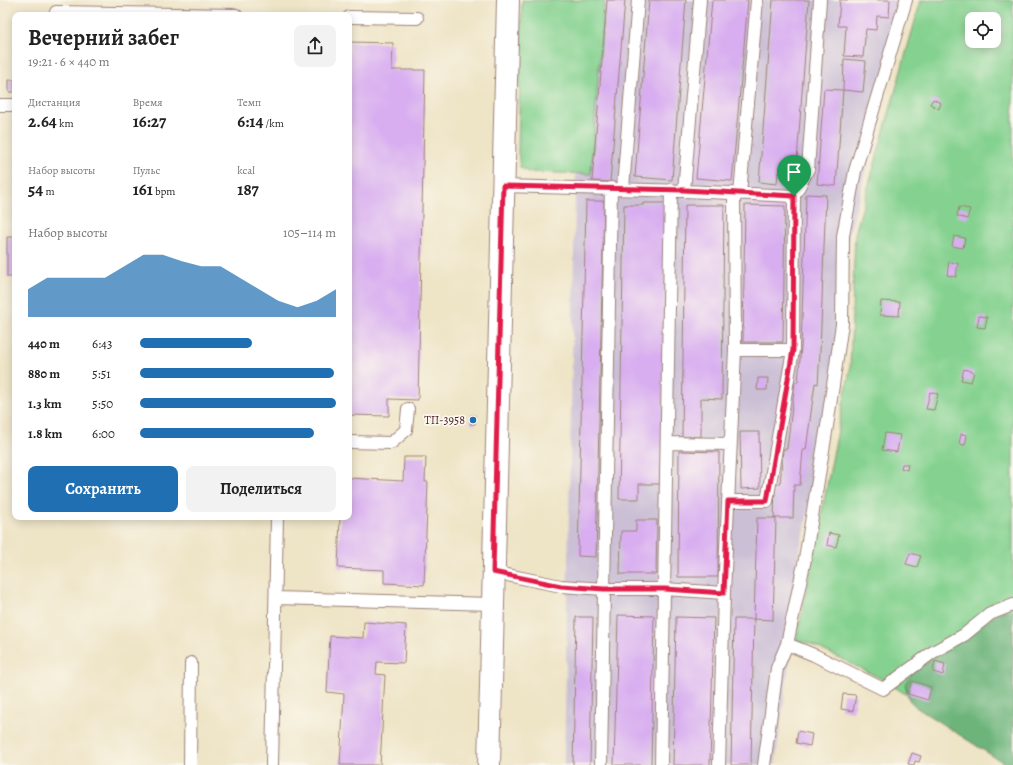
<!DOCTYPE html>
<html lang="ru">
<head>
<meta charset="utf-8">
<style>
	body { margin:0; font-family:Alegreya,serif; background:#f2f2f2; color:#222; height:100vh; display:flex; flex-direction:column; font-size:15px; white-space:nowrap }
	* { box-sizing:border-box; margin:0 }
	p { font-size:13px; color:#767676 }
	.icon { flex:none; width:22px; height:22px; fill:none; stroke:currentColor; stroke-width:2; stroke-linecap:round; stroke-linejoin:round }
	.map { position:relative; flex:1; overflow:hidden }
	.details { position:absolute; left:12px; top:12px; width:340px; height:508px; display:flex; flex-direction:column; background:#fff; border-radius:8px; box-shadow:0 2px 10px #0003 }
	.details>* { flex:none }
	.buttons { position:absolute; left:965px; top:12px; display:grid; gap:8px }
	.buttons a { display:grid; place-items:center; width:36px; height:36px; border-radius:8px; background:#fff; box-shadow:0 2px 10px #0003; font-size:20px }
	.pin { position:absolute; display:grid; place-items:center; width:34px; height:34px; color:#fff; margin:-41px -17px; border-radius:50% 50% 50% 0; rotate:-45deg; box-shadow:0 0 4px #0007 }
	.pin .icon { rotate:45deg }
	.round { display:grid; place-items:center; flex:none; width:42px; height:42px; border-radius:8px; background:#f2f2f2 }
	.head { display:flex; align-items:center; justify-content:space-between; height:68px; padding:0 16px }
	h1 { font-size:22px; font-weight:700; line-height:30px }
	.figures { display:grid; grid-template-columns:repeat(3,1fr); gap:6px; height:68px; padding:4px 16px }
	.figures div { display:grid; align-content:center }
	.figures b { font-size:17px; font-weight:700 }
	.figures small { font-size:11px; font-weight:400 }
	.figures p { font-size:11px }
	.chart { height:112px; padding:8px 16px }
	.chart p { display:flex; justify-content:space-between }
	.chart svg { width:100%; height:72px; margin-top:4px; fill:#1f6fb2; opacity:.7 }
	.action { display:flex; gap:8px; margin-top:auto; padding:8px 16px }
	.action a { flex:1; height:46px; border-radius:8px; background:#1f6fb2; color:#fff; font-size:16px; font-weight:700; line-height:46px; text-align:center }
	.action a+a { background:#f2f2f2; color:#222 }
	ul { padding:0 16px; list-style:none; font-size:13px }
	li { display:grid; grid-template-columns:64px 48px 1fr; align-items:center; height:30px }
	li i { height:10px; border-radius:5px; background:#1f6fb2 }
	.map>svg:first-child { display:block }
</style>
</head>
<body>
<div class="map">
<svg width="1013" height="765" viewBox="0 0 1013 765">
	<rect width="100%" height="100%" fill="#fbf7ec"/>
	<filter id="ink" filterUnits="userSpaceOnUse"><feTurbulence type="fractalNoise" baseFrequency=".025" numOctaves="2"/><feDisplacementMap in="SourceGraphic" scale="8" xChannelSelector="R" yChannelSelector="G"/><feConvolveMatrix kernelMatrix="1 2 1 2 8 2 1 2 1" color-interpolation-filters="sRGB"/></filter>
	<filter id="wash" filterUnits="userSpaceOnUse"><feTurbulence type="fractalNoise" baseFrequency=".012" numOctaves="4" result="noise"/><feDisplacementMap in="SourceGraphic" scale="16" xChannelSelector="R" yChannelSelector="G"/><feGaussianBlur stdDeviation="0.9" result="paint"/><feColorMatrix in="noise" values="0 0 0 0 0 0 0 0 0 0 0 0 0 0 0 0 0 1.4 0 .05"/><feComposite in="paint" operator="in"/></filter>
	<g filter="url(#wash)">
		<rect width="100%" height="100%" fill="#eee4c6"/>
		<path fill="#cbbfd5" d="M579 0H906L858 201 849 233 843 351 797 563 789 664 775 765H564Z"/>
		<path fill="#85d290" stroke="#68785e" fill-rule="evenodd" d="M522 0H604L591 174 528 172 520 167 518 152Z
			M921 0H1013V761L880 678 809 643 796 641 850 370 855 234ZM972 19H994V41H972Z"/>
		<path fill="#6cb47a" stroke="#5b6a52" d="M1003 611H1013V765H1007L917 708 909 700 905 684 914 671Z"/>
		<g id="blocks">
			<path fill="#d8aef0" d="M607 0H625L610 182 592 181Z
				M649 0H686L672 180 635 177Z
				M712 0H748L732 181 696 178Z
				M773 0H809L796 173 778 172 777 184 759 182Z
				M840 0H890L889 17 877 16 876 30 866 29 863 57 844 56 846 26H838Z
				M349 42 393 43 392 70H425L418 400 389 399V416L349 415Z
				M844 59 866 61 863 92 843 90 836 186 817 184 824 89 843 90Z
				M9 80H15V92H9Z
				M933 99 941 103 939 109 930 104Z
				M806 194 826 195 820 352 818 384 815 383 806 450H803L800 485H794L793 518H774L775 484H780L783 449H787L795 382H798L801 348Z
				M586 201H604L596 557 578 556Z
				M643 203H665L661 484H639V499H619L624 205H643Z
				M685 205H724L722 399 701 398V437H682Z
				M745 205 785 206 783 342H743Z
				M959 207 970 209 967 219 957 216Z
				M954 236 965 238 963 248 952 246Z
				M7 237H15V277H7Z
				M949 262 958 263 956 277 947 275Z
				M881 301 900 302 899 316 880 315Z
				M979 316 987 317 985 328 977 327Z
				M964 369 974 372 971 382 961 380Z
				M758 378H768L767 390H757Z
				M930 392 938 394 934 410 926 409Z
				M471 415H475V424H471Z
				M740 432H759L760 488 741 489Z
				M885 433 900 435 897 452 882 450Z
				M961 434 967 435 965 445 959 444Z
				M679 451 719 452 718 577H678Z
				M404 457H426L425 482H428L424 585 384 583V570L338 568 340 517H349V478L403 481Z
				M902 464H908L907 470 901 468Z
				M757 518H776L773 620 754 619Z
				M636 520H657L656 574H620L621 531H636Z
				M829 533 839 535 836 547 827 545Z
				M910 553 921 556 917 567 906 564Z
				M618 615 654 616 651 765H614Z
				M576 617H593L590 765H573Z
				M676 617 714 618 710 765H673Z
				M734 619H754L751 765H731Z
				M364 622 406 625 404 663 377 662 376 674 385 675 380 765H340L344 694 327 692 330 636 363 638Z
				M935 661 945 664 943 675 933 672Z
				M912 681 931 687 928 700 908 694Z
				M843 694 856 695 853 711 841 709Z
				M798 731 812 734 810 746 796 743Z
				M912 753 921 756 919 762 915 761 914 765 908 764Z"/>
		</g>
	</g>
	<g filter="url(#ink)">
		<use href="#blocks" fill-opacity="0" stroke="#9c8278" stroke-width="1"/>
		<g fill="none" stroke-linecap="round" stroke-linejoin="round">
			<defs>
				<path id="service" d="M56 15V12L236 15
					M349 17 417 18
					M0 105H15
					M503 186 684 191 794 196 808 169 820 0
					M623 188 638 0
					M684 191 700 0
					M740 194 757 0
					M735 350H793L794 196
					M349 442 391 443 406 430 408 409
					M667 443 731 444
					M728 501H767L793 350
					M493 572 561 586 604 589H665L724 593 735 350 734 194
					M276 598 493 604
					M787 644 814 655 883 689 933 652 964 635 990 614 1013 605
					M190 765 191 663
					M272 765 277 517
					M601 765 611 188
					M661 765 671 190
					M719 765 724 593
					M764 765 777 668 787 644 805 559 827 426 842 324 843 236 855 171 906 0"/>
				<path id="tertiary" d="M489 765 508 0"/>
			</defs>
			<use href="#service" stroke="#9c8278" stroke-width="14"/>
			<use href="#tertiary" stroke="#9c8278" stroke-width="24"/>
			<use href="#service" stroke="#fff" stroke-width="12"/>
			<use href="#tertiary" stroke="#fff" stroke-width="22"/>
		</g>
	</g>
	<g fill="none" stroke-linecap="round" stroke-linejoin="round" filter="url(#ink)">
		<defs>
			<path id="route" d="M503 186 684 190 794 196 793 350 767 501H728L724 593 665 589H604L561 586 493 572Z"/>
		</defs>
		<use href="#route" stroke="#fff" stroke-width="8"/>
		<use href="#route" stroke="#e11d48" stroke-width="5"/>
	</g>
	<circle fill="#1f6fb2" stroke="#fbf7ec" stroke-width="1.5" cx="473" cy="420" r="4"/>
	<g text-anchor="middle" stroke-width="3.5" stroke-linejoin="round" paint-order="stroke">
		<g font-size="12" fill="#4a1f2b" stroke="#fbf7ec" text-anchor="end">
			<text x="465" y="424">ТП-3958</text>
		</g>
	</g>
</svg>
<div class="buttons">
<a><svg class="icon" aria-label="locate" viewBox="0 0 24 24"><circle cx="12" cy="12" r="6"/><path d="M12 2v4M12 18v4M2 12h4M18 12h4"/></svg></a>
</div>
<div class="pin" style="left:794px;top:196px;background:#1e9e55"><svg class="icon" aria-label="arrive" viewBox="0 0 24 24"><path d="M6 21V4h12l-3 4 3 4H6"/></svg></div>
<section class="details">
<div class="head"><div><h1>Вечерний забег</h1><p>19:21 · 6 × 440 m</p></div><a class="round"><svg class="icon" aria-label="share" viewBox="0 0 24 24"><path d="M12 15V3M7 8l5-5 5 5M5 13v7h14v-7"/></svg></a></div>
<div class="figures">
<div><p>Дистанция</p><b>2.64<small> km</small></b></div>
<div><p>Время</p><b>16:27</b></div>
<div><p>Темп</p><b>6:14<small> /km</small></b></div>
</div>
<div class="figures">
<div><p>Набор высоты</p><b>54<small> m</small></b></div>
<div><p>Пульс</p><b>161<small> bpm</small></b></div>
<div><p>kcal</p><b>187</b></div>
</div>
<div class="chart"><p><span>Набор высоты</span>105–114 m</p>
<svg viewBox="0 0 160 44" preserveAspectRatio="none"><path d="M0 44V27L10 20L20 20L30 20L40 20L50 13L60 6L70 6L80 10L90 13L100 13L110 20L120 27L130 34L140 38L150 34L160 27V44z"/></svg>
</div>
<ul>
<li><b>440 m</b>6:43<i style="width:57%"></i></li>
<li><b>880 m</b>5:51<i style="width:99%"></i></li>
<li><b>1.3 km</b>5:50<i style="width:100%"></i></li>
<li><b>1.8 km</b>6:00<i style="width:89%"></i></li>
</ul>
<div class="action"><a>Сохранить</a><a>Поделиться</a></div>
</section>
</div>
</body>
</html>
